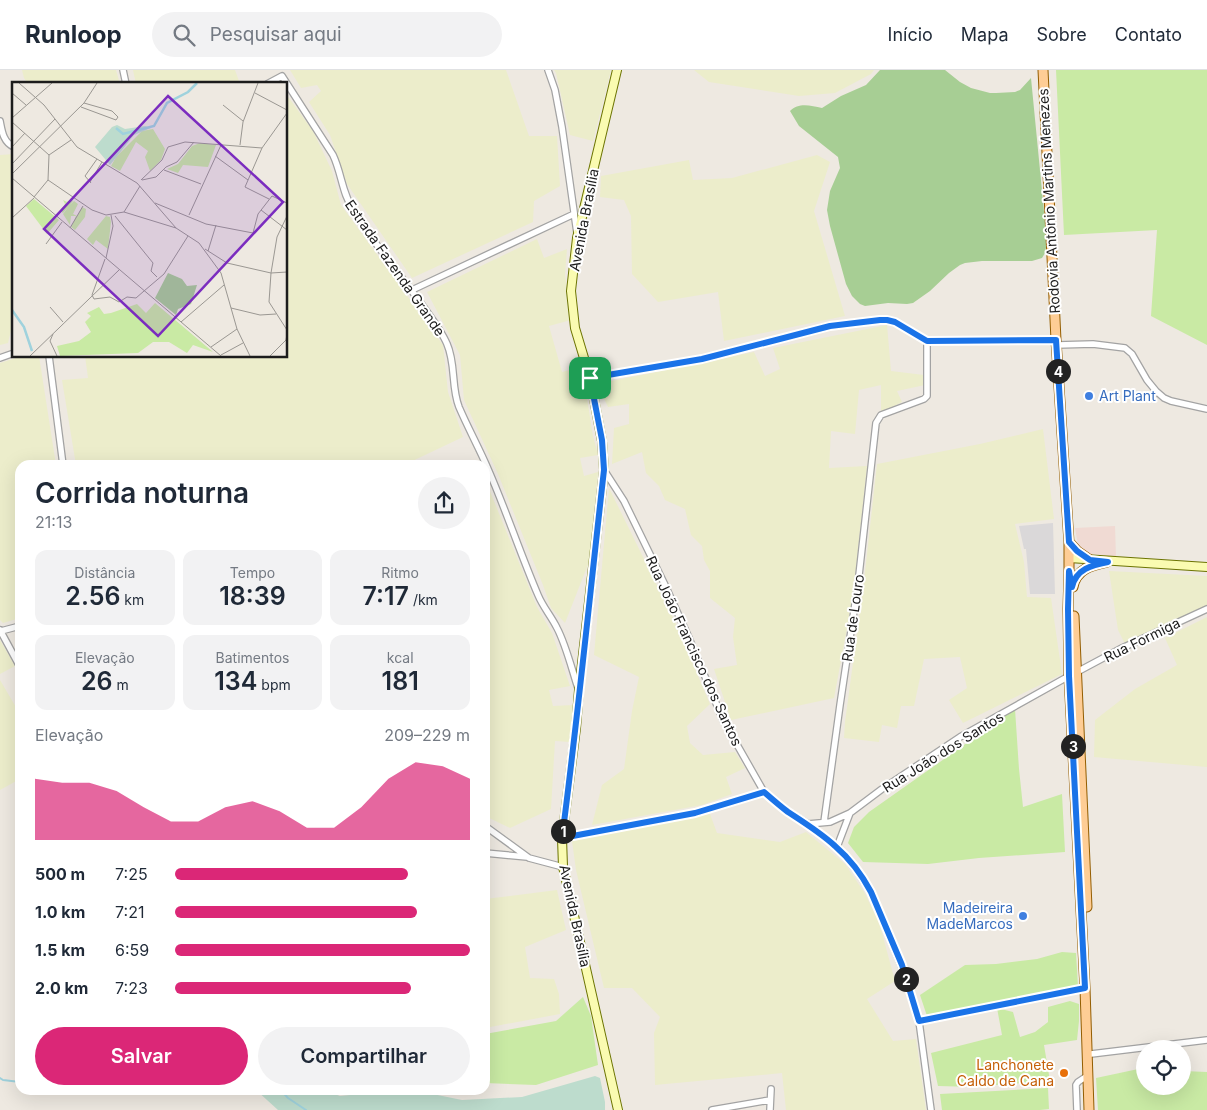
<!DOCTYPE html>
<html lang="pt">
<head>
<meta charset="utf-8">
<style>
	body { margin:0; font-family:Inter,sans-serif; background:#f2f2f3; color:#1f2937; height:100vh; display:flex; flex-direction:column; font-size:19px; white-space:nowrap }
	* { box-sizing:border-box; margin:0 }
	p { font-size:16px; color:#747a83 }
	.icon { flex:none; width:28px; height:28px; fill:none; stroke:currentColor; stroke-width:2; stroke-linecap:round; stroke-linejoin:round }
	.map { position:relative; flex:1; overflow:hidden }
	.side { position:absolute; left:15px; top:390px; width:475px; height:635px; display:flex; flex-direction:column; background:#fff; border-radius:15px; box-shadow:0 5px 20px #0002 }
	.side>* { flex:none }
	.controls { position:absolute; left:1136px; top:970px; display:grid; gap:10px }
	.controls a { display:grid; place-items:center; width:55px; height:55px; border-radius:50%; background:#fff; box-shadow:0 5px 20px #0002; font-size:25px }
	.pin { position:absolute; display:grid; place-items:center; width:42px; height:42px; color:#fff; margin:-21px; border-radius:10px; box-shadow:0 2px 8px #0006 }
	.km { position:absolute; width:25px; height:25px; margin:-12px; border-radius:50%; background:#222; color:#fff; font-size:14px; line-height:25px; text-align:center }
	.round { display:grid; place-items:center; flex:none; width:52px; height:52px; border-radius:26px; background:#f2f2f3 }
	.overview { display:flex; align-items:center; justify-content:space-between; height:85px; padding:0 20px }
	h1 { font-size:28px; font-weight:600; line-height:38px }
	.figures { display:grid; grid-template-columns:repeat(3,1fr); gap:8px; height:85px; padding:5px 20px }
	.figures div { display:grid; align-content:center; border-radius:12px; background:#f2f2f3; text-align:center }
	.figures b { font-size:25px; font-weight:600 }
	.figures small { font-size:14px; font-weight:400 }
	.figures p { font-size:14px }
	.chart { height:140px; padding:10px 20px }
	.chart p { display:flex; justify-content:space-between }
	.chart svg { width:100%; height:90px; margin-top:5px; fill:#db2777; opacity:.7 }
	.action { display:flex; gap:10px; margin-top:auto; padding:10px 20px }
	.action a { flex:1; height:58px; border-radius:30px; background:#db2777; color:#fff; font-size:20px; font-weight:600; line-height:58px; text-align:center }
	.action a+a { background:#f2f2f3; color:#1f2937 }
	ul { padding:0 20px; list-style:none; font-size:16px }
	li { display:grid; grid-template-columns:80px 60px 1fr; align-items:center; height:38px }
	li i { height:12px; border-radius:6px; background:#db2777 }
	header { display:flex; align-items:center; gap:30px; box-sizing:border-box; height:70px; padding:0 25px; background:#fff; border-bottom:1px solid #e0e1e3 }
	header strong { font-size:24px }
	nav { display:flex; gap:28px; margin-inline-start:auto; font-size:18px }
	.search { width:350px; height:45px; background:#f2f2f3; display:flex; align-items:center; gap:12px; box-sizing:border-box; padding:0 18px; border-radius:28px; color:#747a83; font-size:19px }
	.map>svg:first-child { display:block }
</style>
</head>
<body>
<header>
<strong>Runloop</strong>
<div class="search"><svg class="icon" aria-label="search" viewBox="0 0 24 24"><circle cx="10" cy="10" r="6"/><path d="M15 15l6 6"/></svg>Pesquisar aqui</div>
<nav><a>Início</a><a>Mapa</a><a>Sobre</a><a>Contato</a></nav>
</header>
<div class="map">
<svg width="1207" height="1040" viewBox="0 0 1207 1040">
	<rect width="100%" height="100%" fill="#eee9e1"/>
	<path fill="#dad8d9" d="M1053 453 1055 524H1030L1026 479H1024L1019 456Z"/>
	<path fill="#f0dad3" d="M1115 456 1116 488 1087 485 1078 475 1075 458Z"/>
	<path fill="#ecedcb" d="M22 0H116L120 14H28L24 8Z
		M133 0H235L239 11 237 14H136Z
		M290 0H506L529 66H557L560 116 534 131 533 152 412 208 347 114 330 65 309 32 321 21 317 15 301 18Z
		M554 0H611L593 71 570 65 556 3Z
		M694 0H874L871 4 835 23 799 26 709 12Z
		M286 24 313 61 332 101 341 135 443 275 448 322 463 367 404 395H294L293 393 287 395H76L62 310 88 308 85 286H286Z
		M14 84V248L8 273 0 275V85Z
		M817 85 830 92 814 141 845 246 724 271 718 222 658 232 632 204 631 146 624 130 600 127 601 106 689 90 693 110 732 108Z
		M537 169 544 188 567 179 565 205 570 235 571 250 549 256 562 302 582 297 593 366 598 385 580 388 584 406 598 402 589 492 565 553 551 538 543 515 498 404 464 330 460 285 427 222Z
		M887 255 891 301 924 305 925 315 897 321 902 332 881 343V315L859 320 855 364 831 361 829 398 867 396 853 526 834 628 731 650 714 599 737 595 733 567 735 548 710 528V501L704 490 702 476 691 465 685 439 665 430 659 416 646 403 642 382 612 394 614 358 629 354V334L608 337 597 314 754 282 765 306 780 299 773 278Z
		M22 286H39L56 395H20V548L3 553 0 550V293Z
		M1043 359 1054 449 1015 454 1024 492 1027 527 1051 528 1062 604 963 653 949 630 967 618 960 587 924 589 914 636H901L897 658 882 655 879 672 844 668 845 652 864 511 877 394 980 374Z
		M485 409 537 537 552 563 570 616 549 620 553 636 574 635 570 672 555 671 551 739 510 758 485 746Z
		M609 418 675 552 710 634 687 656 690 673 703 685 735 682 745 698 726 707 732 724 702 735 592 755 602 715 624 699 632 641 639 607 594 585Z
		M1109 501 1207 506V537L1126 576 1118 560Z
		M1207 547V697L1094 687 1095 650 1135 619 1177 595 1165 568Z
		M0 570 15 596 0 604Z
		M0 610 20 644V709L0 720Z
		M710 744 717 763 780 772 806 762 845 794 864 822 879 852 895 911 867 929 893 971 916 969 926 1040H786L782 1003 655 1015 654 963 660 947 632 918H604L576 800 572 771Z
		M557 820 566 860 525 877 530 908 554 909 559 924 560 944 485 958V829Z"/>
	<path fill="#c9eaa4" d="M1056 0H1207V275L1151 246 1157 160 1064 165Z
		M1015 639 1019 699 1023 737 1062 724 1065 782 979 788 928 794 863 792 848 773 854 757 869 742Z
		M1062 882 1076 883 1078 916 928 949 920 925 965 895 996 894 1037 889Z
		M583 927 591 946 598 995 536 1015 485 1013V964L556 951Z
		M1070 931 1079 934V951L1077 970 1044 975 1050 1011 995 1015 974 1017 938 1016 931 983 1002 965 997 938 1013 942 1020 967 1035 962 1048 952V937Z
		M1143 998 1145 999V1016H1182L1183 1001 1207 1002V1040H1098L1096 1008Z
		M1048 1018 1049 1039 1040 1040H942L940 1024Z"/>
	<path fill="#a7ce94" d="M880 0H945L960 12 971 18 990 23H996L1015 22 1020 20 1031 8 1047 172 1045 183 1042 188 1032 191H982L965 193 960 195 949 203 930 221 913 233 907 234 888 233 865 236 860 234 852 226 846 214 830 156 827 140 830 121 840 98 838 87 799 56 790 41C799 32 811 36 822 38L841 26 866 15Z"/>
	<path fill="#bddccd" d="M595 1006 600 1008 605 1032V1040H278L256 1020H324L340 1026 401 1020H413L462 1030 522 1027Z"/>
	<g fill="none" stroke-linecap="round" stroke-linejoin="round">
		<path stroke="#9fd2dd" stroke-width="2" d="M0 1008 3 1010 20 1012
			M281 1020 288 1028 306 1040"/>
		<defs>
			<path id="street" d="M123 0 126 14
				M548 0 555 20 562 57 577 163
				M267 14 282 6 333 85C342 104 342 124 354 141 375 176 402 206 425 239 433 250 442 262 447 274 456 294 451 317 459 337 468 358 479 378 488 399 506 440 520 483 538 525 543 537 551 546 557 558 566 575 572 600 578 618
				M0 51C2 61 3 72 14 77
				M412 220 574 144
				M1057 275 1093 274 1125 278 1132 284 1147 310 1156 321 1164 328 1171 331 1207 339
				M49 286 63 395
				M0 288 14 283
				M590 308 702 289 830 256 880 250H887L895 252 927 271 1056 270
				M604 400 624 431 664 513 689 568 723 650 764 722 787 741 808 754 837 777 857 801 871 822 901 895 919 951 931 1040
				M0 560 20 597
				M1 561 20 556
				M1077 602 1120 579 1207 539
				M824 752 840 635 858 514 876 353 881 345 924 329 927 326V271
				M808 754 830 752 850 743
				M485 756 529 788 563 797
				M562 768 695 743 764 722
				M837 777 850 743 882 719 960 667 1069 606
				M485 783 527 787
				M919 951 1085 918
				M1091 984 1207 970
				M712 1040 770 1030
				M770 1040 771 1019
				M1077 1040 1076 1015 1078 1012 1087 1006"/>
			<path id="secondary" d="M617 0 577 168 571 221 575 258 590 308 602 371 604 400 579 620 576 658 562 768 563 797 618 1040
				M1069 488 1207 497"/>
			<path id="primary" d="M1043 0 1056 270 1069 472V503L1068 539 1069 606 1085 918 1089 1040
				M1069 472 1077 481 1090 490
				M1073 517C1076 499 1092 495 1107 492
				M1074 546 1087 837"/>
		</defs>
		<use href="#street" stroke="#a3a3a3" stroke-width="8"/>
		<use href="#secondary" stroke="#6c7402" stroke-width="10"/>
		<use href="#primary" stroke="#935d00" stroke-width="11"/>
		<use href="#street" stroke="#fff" stroke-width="5.5"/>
		<use href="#secondary" stroke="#fafbb1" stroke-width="8"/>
		<use href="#primary" stroke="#fecd95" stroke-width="9"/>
	</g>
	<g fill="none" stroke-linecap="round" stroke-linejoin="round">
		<defs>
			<path id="route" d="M880 250H887L895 252 927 271 1056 270 1069 472 1077 481 1090 490 1108 492C1092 495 1076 499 1072 517L1069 501 1068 539 1069 606 1085 918 919 951 902 895 871 822C862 805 850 789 835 776 821 763 805 753 788 742 780 736 772 729 764 722L695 743 562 768C578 646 590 523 604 400L602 370 590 308 702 289 830 256Z"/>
		</defs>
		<use href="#route" stroke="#fff" stroke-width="10"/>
		<use href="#route" stroke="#1a73e8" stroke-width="6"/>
	</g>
	<g fill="#3f7fe0" stroke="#fff" stroke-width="2">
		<circle cx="1089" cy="326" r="5"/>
		<circle cx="1023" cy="846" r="5"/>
	</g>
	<circle fill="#e8710a" stroke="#fff" stroke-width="2" cx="1064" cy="1003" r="5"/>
	<g text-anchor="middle" stroke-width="4" stroke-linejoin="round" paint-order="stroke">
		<g font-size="14" fill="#1c1c1c" stroke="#fff">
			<text transform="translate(1049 131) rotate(-93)" y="5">Rodovia Antônio Martins Menezes</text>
			<text transform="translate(584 150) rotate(-79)" y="5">Avenida Brasília</text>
			<text transform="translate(395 198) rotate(55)" y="5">Estrada Fazenda Grande</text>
			<text transform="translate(853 548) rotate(-82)" y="5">Rua de Louro</text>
			<text transform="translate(1142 570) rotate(-26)" y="5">Rua Formiga</text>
			<text transform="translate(694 581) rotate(65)" y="5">Rua João Francisco dos Santos</text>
			<text transform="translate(943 682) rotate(-32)" y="5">Rua João dos Santos</text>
			<text transform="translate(575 846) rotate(78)" y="5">Avenida Brasília</text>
		</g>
		<g font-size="14" fill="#366cbe" stroke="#fff" text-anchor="start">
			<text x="1099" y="331">Art Plant</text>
			<text x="1013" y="843" text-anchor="end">Madeireira<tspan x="1013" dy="16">MadeMarcos</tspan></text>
		</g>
		<g font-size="14" fill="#c56008" stroke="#fff" text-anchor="end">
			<text x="1054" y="1000">Lanchonete<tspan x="1054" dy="16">Caldo de Cana</tspan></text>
		</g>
	</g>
	<g transform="translate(12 12)">
		<rect width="275" height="275" fill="#eee9e1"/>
		<path d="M141 47 153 67 149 78 138 89 133 75 136 69 124 60 108 89 99 84 104 75 130 49ZM188 61 204 63 196 85 171 83 166 91 155 87 166 82 180 64ZM22 117 47 138 35 152 14 124ZM59 117 61 119 58 123 62 119 66 122 61 132 65 134 70 125 74 127 73 135 63 148 59 145 64 134H59L58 143 51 132 58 123 51 131 48 129 53 122 51 118 55 120ZM94 134 98 135 99 140 96 167 84 158 81 163 75 157ZM143 221 201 270 181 263 175 271 157 260H141L126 271 48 274 45 264 67 259 79 250 73 240 79 234 75 231 87 225 92 232 99 231 125 222 134 231Z" fill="#c9eaa4"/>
		<path d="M156 191 170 197 175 204 185 203 179 222 166 227 164 233 143 216Z" fill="#a7ce94"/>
		<path d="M105 43 113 47 133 44 139 46 122 53 98 83 83 65 100 45Z" fill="#bddccd"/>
		<path fill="none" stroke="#9fd2dd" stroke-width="2.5" d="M104 46 111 52 142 44 155 21 176 10 185 1M0 228 12 245 20 269"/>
		<path fill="none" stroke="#9a9792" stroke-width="1" d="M7 1 32 23 65 65 125 101 164 146 187 161 209 191 225 247 238 274M0 11 14 23M243 11 275 28M211 23 231 39M69 25 104 38 106 35 100 29 72 21M0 36 40 1M0 40 37 73M228 63 231 40 246 1M0 65 13 51M37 73 59 58M203 74 236 98M0 82 43 37M152 88 189 102M0 92 72 21 85 1M0 96 209 274M36 98 80 128 94 133 112 130 164 146M129 98 150 78 156 65 173 60 250 66M130 98 144 95 154 85 165 80 182 60M78 100 90 80M79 101 73 94 85 77M22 115 36 98 37 73M257 117 233 105 250 66 275 31M143 121 194 142 241 151 246 132 260 114 275 121M249 128 275 148M112 130 128 104M177 133 209 63M103 134 141 181 139 189 145 195M0 136 22 116M58 146 71 124M34 162 50 140M193 167 215 181 259 191 275 190M196 169 204 143M94 176 101 144 99 133M93 177 80 213 82 217 98 215 107 220 115 215 124 216 132 209M259 191 257 220 275 248M259 191 265 155 275 134M132 209 152 192 176 154M38 225 51 240M219 226 248 233 264 232M169 240 212 203M41 252 38 259 45 274M199 265 225 247M209 273 231 261M18 274 107 188M258 274 274 258 275 252"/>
		<path fill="#7b2cbf" fill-opacity="0.15" stroke="#7b2cbf" stroke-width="2.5" d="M156 14 271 120 146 254 32 147Z"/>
		<rect width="275" height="275" fill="none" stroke="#1c1c1c" stroke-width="2.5"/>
	</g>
</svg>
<div class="controls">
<a><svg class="icon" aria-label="locate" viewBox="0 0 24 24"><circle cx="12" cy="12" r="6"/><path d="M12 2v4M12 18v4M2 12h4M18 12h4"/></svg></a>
</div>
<div class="pin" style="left:590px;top:308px;background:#1e9e55"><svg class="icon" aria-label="arrive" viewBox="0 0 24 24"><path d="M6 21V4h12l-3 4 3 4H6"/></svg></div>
<b class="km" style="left:563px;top:761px">1</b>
<b class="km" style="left:906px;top:909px">2</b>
<b class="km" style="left:1073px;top:676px">3</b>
<b class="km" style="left:1058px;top:301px">4</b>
<section class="side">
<div class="overview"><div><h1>Corrida noturna</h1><p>21:13</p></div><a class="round"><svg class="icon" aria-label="share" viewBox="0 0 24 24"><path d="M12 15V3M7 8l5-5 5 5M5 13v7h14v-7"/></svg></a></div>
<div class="figures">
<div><p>Distância</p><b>2.56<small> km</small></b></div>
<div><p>Tempo</p><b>18:39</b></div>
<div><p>Ritmo</p><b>7:17<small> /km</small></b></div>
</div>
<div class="figures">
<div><p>Elevação</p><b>26<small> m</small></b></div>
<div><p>Batimentos</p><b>134<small> bpm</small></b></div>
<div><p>kcal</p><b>181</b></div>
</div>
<div class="chart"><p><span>Elevação</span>209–229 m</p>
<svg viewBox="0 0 160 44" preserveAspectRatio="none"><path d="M0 44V14L10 16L20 16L30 20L40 28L50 35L60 35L70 28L80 25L90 30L100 38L110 38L120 28L130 14L140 6L150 8L160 14V44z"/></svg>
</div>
<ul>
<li><b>500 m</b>7:25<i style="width:79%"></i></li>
<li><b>1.0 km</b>7:21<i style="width:82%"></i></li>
<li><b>1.5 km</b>6:59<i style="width:100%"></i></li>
<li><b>2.0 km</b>7:23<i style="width:80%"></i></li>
</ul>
<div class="action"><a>Salvar</a><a>Compartilhar</a></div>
</section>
</div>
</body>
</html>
